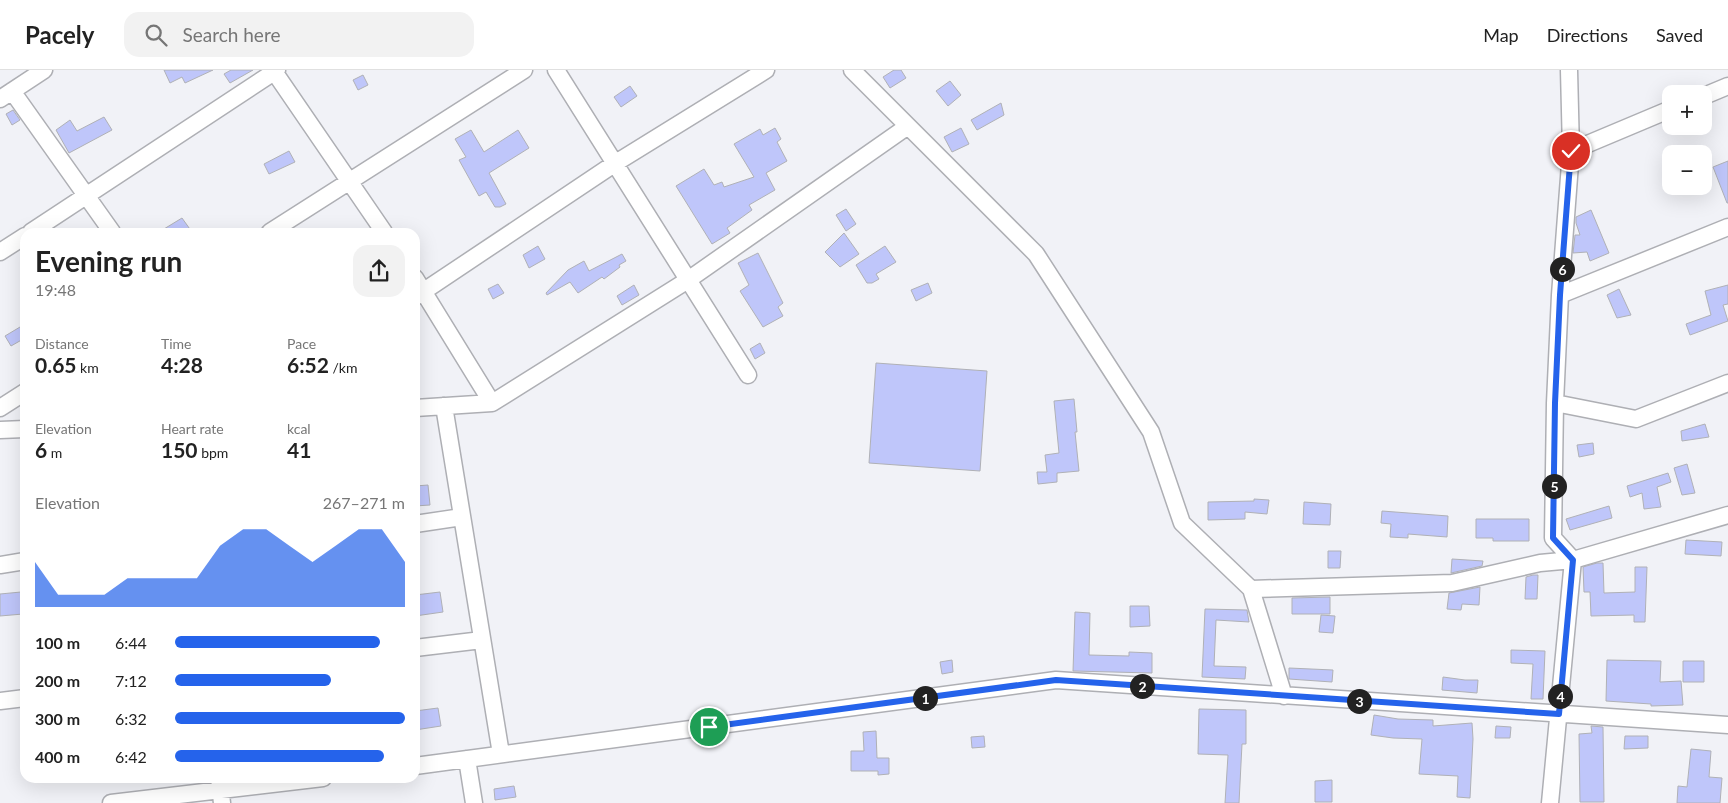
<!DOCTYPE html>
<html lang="en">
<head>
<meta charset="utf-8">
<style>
	body { margin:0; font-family:Lato,sans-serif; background:#f2f2f2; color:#222; height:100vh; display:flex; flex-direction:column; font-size:19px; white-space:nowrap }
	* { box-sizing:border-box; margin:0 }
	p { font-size:16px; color:#767676 }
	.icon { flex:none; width:28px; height:28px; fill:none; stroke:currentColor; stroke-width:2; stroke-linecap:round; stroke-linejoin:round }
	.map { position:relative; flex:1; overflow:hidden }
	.panel { position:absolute; left:20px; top:158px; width:400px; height:555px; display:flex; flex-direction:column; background:#fff; border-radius:15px; box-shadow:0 5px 20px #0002 }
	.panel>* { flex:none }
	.tools { position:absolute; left:1662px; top:15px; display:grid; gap:10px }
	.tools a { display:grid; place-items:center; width:50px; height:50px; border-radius:10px; background:#fff; box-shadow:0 5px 20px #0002; font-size:25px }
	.pin { position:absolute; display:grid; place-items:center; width:42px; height:42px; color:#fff; margin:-21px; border:2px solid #fff; border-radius:50%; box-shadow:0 1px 5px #0007 }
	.km { position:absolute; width:25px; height:25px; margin:-12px; border-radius:50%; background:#222; color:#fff; font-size:14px; line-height:25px; text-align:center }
	.round { display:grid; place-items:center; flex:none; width:52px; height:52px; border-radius:15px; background:#f2f2f2 }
	.summary { display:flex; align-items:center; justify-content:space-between; height:85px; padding:0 15px }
	h1 { font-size:28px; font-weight:700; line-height:38px }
	.stats { display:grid; grid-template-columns:repeat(3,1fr); gap:8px; height:85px; padding:5px 15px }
	.stats div { display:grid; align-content:center }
	.stats b { font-size:21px; font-weight:700 }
	.stats small { font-size:14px; font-weight:400 }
	.stats p { font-size:14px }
	.chart { height:140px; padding:10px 15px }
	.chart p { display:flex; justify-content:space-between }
	.chart svg { width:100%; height:90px; margin-top:5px; fill:#2563eb; opacity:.7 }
	ul { padding:0 15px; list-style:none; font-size:16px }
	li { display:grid; grid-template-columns:80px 60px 1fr; align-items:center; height:38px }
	li i { height:12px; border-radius:6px; background:#2563eb }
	header { display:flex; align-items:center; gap:30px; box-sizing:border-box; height:70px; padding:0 25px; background:#fff; border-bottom:1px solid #e0e0e0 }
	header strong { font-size:24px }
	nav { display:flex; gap:28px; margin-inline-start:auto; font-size:18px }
	.search { width:350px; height:45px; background:#f2f2f2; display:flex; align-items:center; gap:12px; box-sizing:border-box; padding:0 18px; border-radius:15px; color:#767676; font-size:19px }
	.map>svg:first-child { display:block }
</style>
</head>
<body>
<header>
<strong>Pacely</strong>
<div class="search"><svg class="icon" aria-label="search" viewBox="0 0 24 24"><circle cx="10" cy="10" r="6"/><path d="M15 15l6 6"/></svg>Search here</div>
<nav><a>Map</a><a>Directions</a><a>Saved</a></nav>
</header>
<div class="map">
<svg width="1728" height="733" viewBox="0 0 1728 733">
	<rect width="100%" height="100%" fill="#f1f2f7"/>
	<path fill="#bfc6fa" stroke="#b0b1b6" d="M164 0H213L185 13 182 7 170 13Z
		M231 0H253L230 13 224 4Z
		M894 0H901L906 8 890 18 883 7Z
		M363 5 368 15 358 20 353 10Z
		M950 11 961 25 948 36 936 21Z
		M630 16 637 26 621 37 614 27Z
		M1001 33 1004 45 977 60 971 50Z
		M13 40 20 50 12 55 6 44Z
		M104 47 112 60 69 83 56 60 70 50 77 61Z
		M775 58 781 69 777 72 787 91 766 103 775 120 749 135 752 140 727 158 730 163 712 174 676 116 704 99 714 115 722 112 724 117 754 107 734 74 760 59 763 65Z
		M961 58 969 74 952 82 944 67Z
		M471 60 484 82 518 60 529 78 489 103 506 134 500 137H495L486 122 479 126 459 90 466 87 455 69Z
		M289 81 295 92 269 104 264 94Z
		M1728 91V133H1727L1713 97Z
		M846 139 856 154 846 161 836 145Z
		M1591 140 1609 183 1590 191 1587 182 1573 183 1575 165H1580L1576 153V147Z
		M182 148 192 162H159Z
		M844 163 859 184 840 197 825 182Z
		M538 176 545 189 529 198 523 185Z
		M885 176 896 192 876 204 879 209 872 213H867L856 195Z
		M758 183 783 233 778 237 783 246 763 257 740 221 749 215 738 193Z
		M622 184 626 191 619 195 620 197 604 209 602 207 578 223 570 212 547 225 546 223 568 200 584 191 589 201Z
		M928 213 932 223 916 231 911 220Z
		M498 214 504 223 493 229 488 219Z
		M634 215 639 225 622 235 617 226Z
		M1728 215V234L1723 235 1728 251 1690 265 1686 254 1711 245 1705 221Z
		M1619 219 1631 245 1617 248 1607 225Z
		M25 254V268L11 276 5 266Z
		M760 273 765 283 755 289 750 279Z
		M876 293 987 301 980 401 869 393Z
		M1074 329 1077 362H1075L1079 401 1057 403V412L1038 414 1037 402H1047L1045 385 1059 383 1054 331Z
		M1705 354 1709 367 1682 371 1681 361Z
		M1593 373 1594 384 1579 387 1577 375Z
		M1687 394 1695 423 1682 425 1674 398Z
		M1668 403 1671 412 1657 417 1661 437 1644 439 1642 423 1630 427 1627 416Z
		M428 415 430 435 415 436V416Z
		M1254 429 1269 430 1267 444 1245 442V449L1208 450V432L1254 431Z
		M1304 432 1331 434 1330 455 1303 454Z
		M1609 436 1612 448 1570 460 1566 449Z
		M1382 441 1448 446 1447 467 1408 464V468L1390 467 1391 454 1381 453Z
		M1476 449H1529V471H1493V468H1476Z
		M1686 470 1722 472 1721 486 1685 484Z
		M1328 481H1341L1340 498H1328Z
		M1452 489 1483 491 1482 496 1451 503Z
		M1597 493H1603L1604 523 1635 522V497H1647L1645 552H1634V545L1591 546 1590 522H1584L1583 497Z
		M1533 505H1538L1537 529H1525L1526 507Z
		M1480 517 1479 535 1462 534 1461 540 1447 539 1449 523Z
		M21 522 23 544 0 546V524Z
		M440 522 443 542 415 546V525Z
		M1330 527V544H1292V528Z
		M1130 536H1149L1150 556 1130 557Z
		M1205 539 1247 540 1249 552 1216 550 1214 596 1246 597 1245 609 1202 607Z
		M1075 542 1090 543 1089 585 1129 586V582L1152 583V603L1073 601Z
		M1321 545 1335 546 1333 563 1319 562Z
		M1511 580 1545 581 1543 629H1531L1533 594 1511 593Z
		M952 590 953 602 942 604 940 592Z
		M1607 590 1661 591 1660 612 1681 611 1683 635 1651 636V634L1606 631Z
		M1683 591H1704V612H1683Z
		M1289 598 1333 600 1332 612 1289 609Z
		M1443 607 1465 610H1478L1477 623 1442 620Z
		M438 638 441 656 415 660V641Z
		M1199 639 1246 640V674H1242L1239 733H1225L1228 685 1198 684Z
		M1374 645 1398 649 1433 650V656L1472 653 1473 669 1470 728 1457 727 1458 706 1419 704 1422 669 1393 668 1371 665Z
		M1496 656 1511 657 1510 668H1495Z
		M1591 656 1603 657 1604 732H1580L1579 664 1592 663Z
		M876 661 877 688H889V704L878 705V701H851V681H864L863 662Z
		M984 666 985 677 972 678 971 667Z
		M1625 666H1648V678L1624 679Z
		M1691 679 1711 681 1709 707 1722 708 1720 733H1677L1678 716 1687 717Z
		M1332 710V732H1315V711Z
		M514 716 516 727 495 730 494 719Z"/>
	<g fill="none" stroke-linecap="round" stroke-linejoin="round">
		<defs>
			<path id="minor" d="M273 0 384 162
				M556 0 748 305
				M852 0 1036 184 1151 362 1182 453 1251 519 1284 626
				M12 21 112 162
				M1704 26 1728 16
				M0 29 44 0
				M1571 81 1671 39
				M31 162 277 0
				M270 162 524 0
				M0 182 25 166
				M415 208 492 333
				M1560 225 1728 157
				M415 227 614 94 766 0
				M1555 333 1636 349 1728 313
				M444 336 501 684
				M0 338 25 322
				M415 338 492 333 688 210 908 56
				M0 360 25 359
				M415 454 462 447
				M0 495 25 491
				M1251 519 1452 513 1540 493 1573 490 1553 468 1555 333 1560 225 1571 81 1569 0
				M415 578 482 570
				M0 631 25 628
				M467 689 474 733
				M415 696 1056 610 1728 655
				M219 708 222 733
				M111 733 323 708
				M1550 733 1573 490 1728 445"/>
		</defs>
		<use href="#minor" stroke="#aeafb4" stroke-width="19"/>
		<use href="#minor" stroke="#fff" stroke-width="16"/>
	</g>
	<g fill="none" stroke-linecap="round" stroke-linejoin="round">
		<defs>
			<path id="route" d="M709 657 1056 610 1559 644 1573 490 1553 468 1555 333 1560 225 1571 81"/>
		</defs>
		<use href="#route" stroke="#fff" stroke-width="10"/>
		<use href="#route" stroke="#2563eb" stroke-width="6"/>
	</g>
</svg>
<div class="tools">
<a>+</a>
<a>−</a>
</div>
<div class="pin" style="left:709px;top:657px;background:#1e9e55"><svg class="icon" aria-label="arrive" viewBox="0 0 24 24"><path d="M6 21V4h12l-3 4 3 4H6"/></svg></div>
<div class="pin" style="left:1571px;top:81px;background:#d93025"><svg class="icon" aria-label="check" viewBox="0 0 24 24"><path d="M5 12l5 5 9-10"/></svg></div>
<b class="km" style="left:925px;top:628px">1</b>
<b class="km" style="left:1142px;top:616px">2</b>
<b class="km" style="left:1359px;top:631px">3</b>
<b class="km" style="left:1560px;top:626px">4</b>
<b class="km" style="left:1554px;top:416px">5</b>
<b class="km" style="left:1562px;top:199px">6</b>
<section class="panel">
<div class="summary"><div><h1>Evening run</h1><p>19:48</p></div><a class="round"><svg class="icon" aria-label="share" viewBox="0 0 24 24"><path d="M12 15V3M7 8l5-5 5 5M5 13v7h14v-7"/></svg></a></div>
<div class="stats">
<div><p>Distance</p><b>0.65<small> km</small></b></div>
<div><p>Time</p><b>4:28</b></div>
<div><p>Pace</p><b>6:52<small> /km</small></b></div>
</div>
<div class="stats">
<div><p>Elevation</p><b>6<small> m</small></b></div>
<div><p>Heart rate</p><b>150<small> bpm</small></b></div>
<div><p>kcal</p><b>41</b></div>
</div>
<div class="chart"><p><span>Elevation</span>267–271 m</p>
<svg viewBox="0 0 160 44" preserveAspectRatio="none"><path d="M0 44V22L10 38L20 38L30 38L40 30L50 30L60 30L70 30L80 14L90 6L100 6L110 14L120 22L130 14L140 6L150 6L160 22V44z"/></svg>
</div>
<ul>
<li><b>100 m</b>6:44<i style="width:89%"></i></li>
<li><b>200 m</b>7:12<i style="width:68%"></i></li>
<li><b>300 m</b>6:32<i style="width:100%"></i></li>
<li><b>400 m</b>6:42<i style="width:91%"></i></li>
</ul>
</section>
</div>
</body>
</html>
